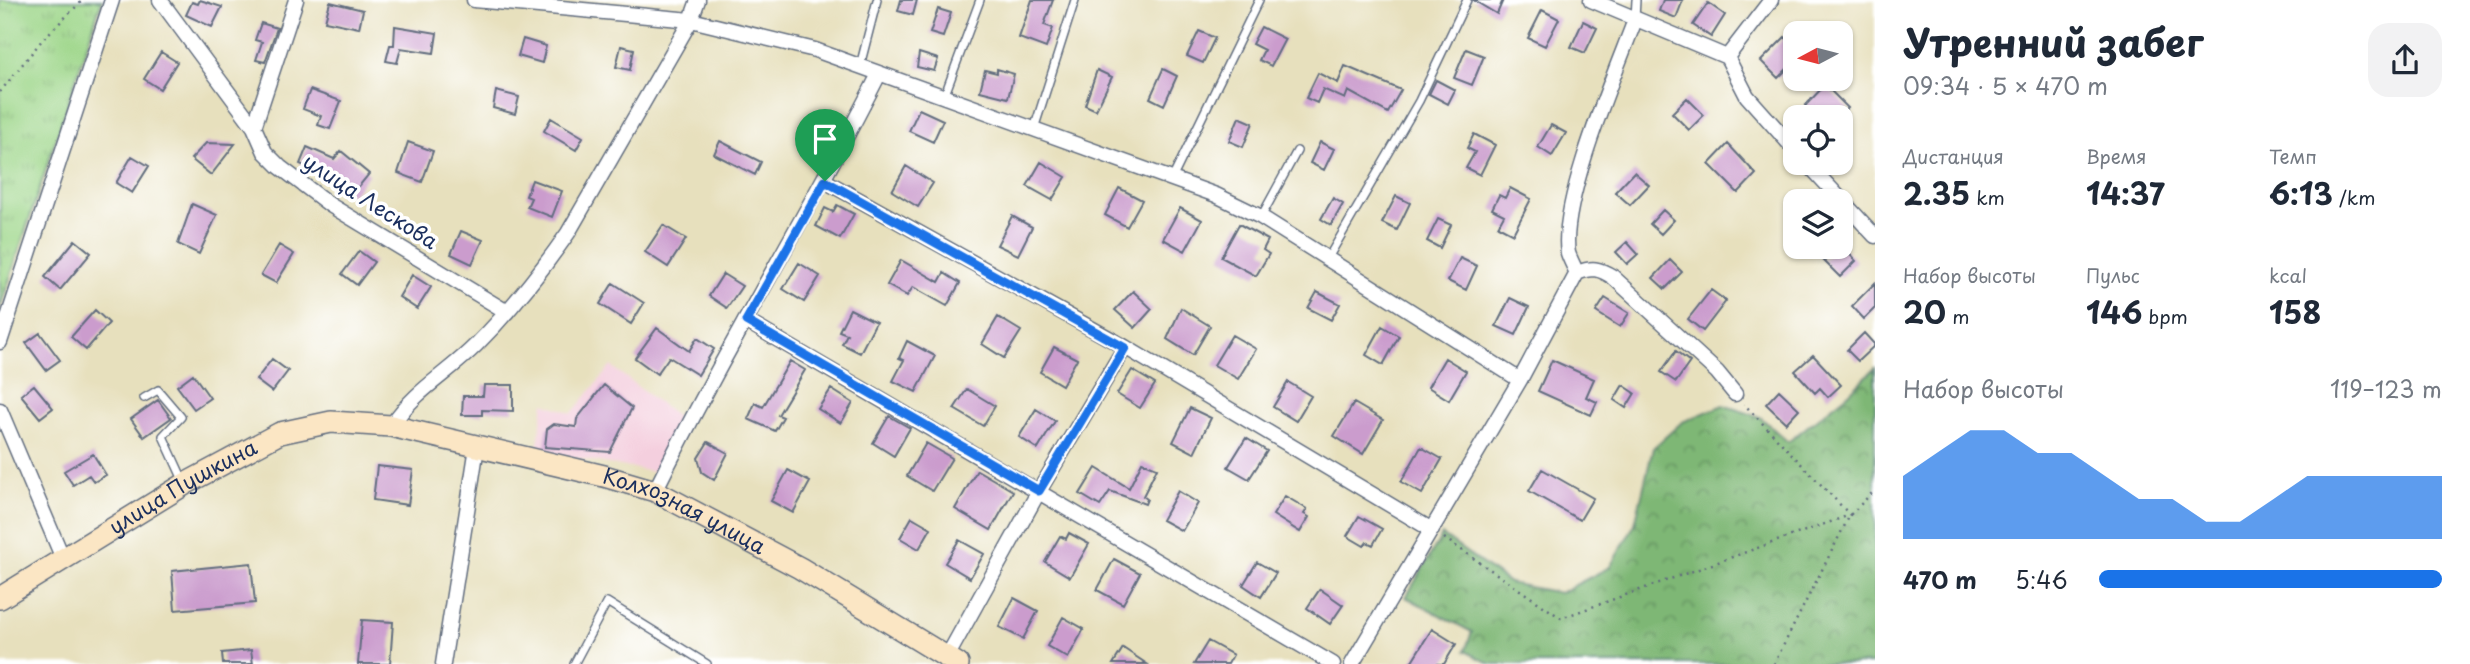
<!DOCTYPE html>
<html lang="ru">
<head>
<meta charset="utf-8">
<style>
	body { margin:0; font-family:"Playpen Sans",sans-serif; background:#f2f2f3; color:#1f2937; height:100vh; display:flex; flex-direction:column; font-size:26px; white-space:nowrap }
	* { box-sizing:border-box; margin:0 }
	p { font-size:23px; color:#747a83 }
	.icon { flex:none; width:38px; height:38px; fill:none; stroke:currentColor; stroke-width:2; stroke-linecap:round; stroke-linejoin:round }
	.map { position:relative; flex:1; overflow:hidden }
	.panel { display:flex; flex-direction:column; background:#fff; width:595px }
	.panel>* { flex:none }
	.needle { width:46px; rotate:263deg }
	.controls { position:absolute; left:1783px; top:21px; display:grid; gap:14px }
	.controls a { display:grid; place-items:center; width:70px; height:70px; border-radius:14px; background:#fff; box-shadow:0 2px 5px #0004; font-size:35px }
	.pin { position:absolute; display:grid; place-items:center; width:60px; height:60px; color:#fff; margin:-72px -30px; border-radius:50% 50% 50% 0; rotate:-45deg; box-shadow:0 0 7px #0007 }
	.pin .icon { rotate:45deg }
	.round { display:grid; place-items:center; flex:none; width:74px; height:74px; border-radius:21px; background:#f2f2f3 }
	.summary { display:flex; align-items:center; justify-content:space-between; height:119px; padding:0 28px }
	h1 { font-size:38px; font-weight:700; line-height:52px }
	.stats { display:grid; grid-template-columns:repeat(3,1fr); gap:10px; height:119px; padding:7px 28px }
	.stats div { display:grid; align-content:center }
	.stats b { font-size:30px; font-weight:700 }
	.stats small { font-size:19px; font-weight:400 }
	.stats p { font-size:19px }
	.chart { height:196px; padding:14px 28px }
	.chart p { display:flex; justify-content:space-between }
	.chart svg { width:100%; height:126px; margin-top:7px; fill:#1a73e8; opacity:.7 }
	ul { padding:0 28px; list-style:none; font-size:23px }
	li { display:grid; grid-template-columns:112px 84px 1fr; align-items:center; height:52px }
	li i { height:18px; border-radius:9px; background:#1a73e8 }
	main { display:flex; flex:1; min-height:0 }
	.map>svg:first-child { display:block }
</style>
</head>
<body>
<main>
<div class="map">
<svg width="1875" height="664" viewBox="0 0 1875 664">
	<defs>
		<pattern id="grass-tufts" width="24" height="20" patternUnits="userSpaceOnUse" patternTransform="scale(1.75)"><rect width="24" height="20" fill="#9dd689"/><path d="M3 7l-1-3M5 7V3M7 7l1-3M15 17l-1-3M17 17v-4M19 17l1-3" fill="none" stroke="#87b879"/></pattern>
		<pattern id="forest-crowns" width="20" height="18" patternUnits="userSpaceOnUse" patternTransform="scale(1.75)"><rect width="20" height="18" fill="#7eb775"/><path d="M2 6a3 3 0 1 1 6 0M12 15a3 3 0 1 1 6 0" fill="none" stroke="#669563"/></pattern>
	</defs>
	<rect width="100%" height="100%" fill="#fff"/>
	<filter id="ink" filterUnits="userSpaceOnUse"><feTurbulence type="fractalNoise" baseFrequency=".0143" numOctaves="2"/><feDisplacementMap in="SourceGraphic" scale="14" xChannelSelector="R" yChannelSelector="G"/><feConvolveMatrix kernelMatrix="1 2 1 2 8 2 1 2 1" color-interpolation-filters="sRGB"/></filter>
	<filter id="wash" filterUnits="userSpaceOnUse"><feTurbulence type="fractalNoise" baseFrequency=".00686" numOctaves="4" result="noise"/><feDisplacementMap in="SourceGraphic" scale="28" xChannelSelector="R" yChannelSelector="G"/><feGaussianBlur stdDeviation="1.57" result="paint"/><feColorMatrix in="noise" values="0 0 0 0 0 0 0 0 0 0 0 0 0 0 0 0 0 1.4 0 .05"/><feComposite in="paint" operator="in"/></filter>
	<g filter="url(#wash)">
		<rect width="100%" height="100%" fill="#e7e0bd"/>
		<path fill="#f4cfde" d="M611 366 682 421 654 472 537 451 544 403 572 413Z"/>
		<path fill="url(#grass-tufts)" stroke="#5c8274" stroke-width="2" d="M0 0H102L0 308Z"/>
		<path fill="url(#forest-crowns)" stroke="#4c736a" stroke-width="2" d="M1875 368V664H1491L1465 651 1472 632 1406 597 1442 535 1509 583 1560 593 1610 567 1635 524 1653 448 1682 422 1723 405 1760 417 1788 442 1848 394Z"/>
		<g id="blocks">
			<path fill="#cb9ccd" d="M200 0 222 7 212 27 186 15 192 2 198 4Z
				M901 0H917L913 15 898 11Z
				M1032 0H1053L1044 25 1053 28 1046 48 1019 38Z
				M1473 0H1503L1497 14Z
				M1663 0H1683L1676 18 1659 11Z
				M330 2 363 10 359 28 325 21Z
				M1708 3 1725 15 1711 37 1693 25Z
				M938 9 951 13 943 37 930 33Z
				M1542 10 1559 19 1545 46 1528 38Z
				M1583 21 1597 28 1585 53 1571 47Z
				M261 23 277 28 265 62 256 60 262 42 255 40Z
				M395 26 437 33 434 53 401 48 397 63 386 61 390 45H394Z
				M1261 27 1285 39 1271 66 1259 60 1264 50 1252 44Z
				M1199 31 1215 38 1203 63 1187 56Z
				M1785 37 1796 47V60L1778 78 1761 61Z
				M523 39 546 46 542 63 518 56Z
				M621 46 634 49 630 70 616 67Z
				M1466 49 1484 56 1472 85 1454 78Z
				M161 52 177 62 160 89 144 79Z
				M919 53 938 59 934 71 917 67Z
				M1345 66 1401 90 1388 113 1348 91 1345 99 1323 89 1317 103 1306 98 1318 73 1338 83Z
				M997 69 1014 74 1008 98 980 91 985 70 997 73Z
				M1163 69 1177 76 1164 105 1150 98Z
				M1097 70 1112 77 1096 110 1085 105Z
				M1436 80 1455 90 1448 104 1429 94Z
				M1825 85 1848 108 1839 117H1816L1805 106Z
				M310 90 341 101 330 129 318 125 321 116 303 109Z
				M496 91 519 97 515 114 493 108Z
				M1687 98 1704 115 1689 130 1672 113Z
				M919 109 943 120 933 142 909 131Z
				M1239 117 1253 123 1243 147 1229 141Z
				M551 118 583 137 576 150 544 131Z
				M1551 125 1566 133 1552 156 1538 147Z
				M1474 134 1495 145 1480 175 1466 168 1475 152 1467 148Z
				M720 141 761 162 755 175 714 154Z
				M408 142 433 151 422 182 398 173Z
				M1320 142 1334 149 1324 170 1310 163Z
				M206 143 235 144 211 175 191 159Z
				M1728 144 1756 174 1738 193 1709 164Z
				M307 147 334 159 341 151 369 174 351 196 315 167 314 170 300 164Z
				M132 156 149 166 132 193 116 183Z
				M1041 162 1066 177 1052 200 1027 186Z
				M906 166 933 183 918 207 892 191Z
				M1634 172 1649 185 1630 205 1615 192Z
				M532 180 562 191 552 217 527 207 531 198 526 196Z
				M1119 188 1142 200 1127 227 1105 215Z
				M1510 188 1531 199 1513 234 1498 226 1504 215 1492 209 1499 195 1505 198Z
				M1396 196 1410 203 1397 230 1382 223Z
				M1333 198 1343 204 1331 225 1321 219Z
				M192 204 217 215 199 254 178 244Z
				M837 205 854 214 840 239 816 226 825 208 833 212Z
				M1180 208 1202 220 1185 251 1163 239Z
				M1663 210 1674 220 1661 234 1650 224Z
				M1012 216 1032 227 1018 255 997 245Z
				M1438 219 1451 225 1440 248 1427 241Z
				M1239 224 1268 240 1263 250 1269 254 1256 276 1221 257Z
				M663 225 686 239 668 267 645 252Z
				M461 231 483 240 472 264 451 254Z
				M75 240 91 253 60 290 45 277Z
				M1627 242 1638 254 1627 264 1616 252Z
				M279 245 294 254 276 283 261 275Z
				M1841 245 1856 261 1840 277 1823 260Z
				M359 251 374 262 357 285 342 274Z
				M1460 258 1477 266 1466 290 1448 281Z
				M901 260 939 282 944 273 960 283 947 306 913 287 907 296 887 285Z
				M1670 260 1682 272 1665 289 1653 278Z
				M799 263 820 276 804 302 783 289Z
				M723 274 742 286 727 308 709 296Z
				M412 275 431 287 417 309 399 297Z
				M613 283 644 303 631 324 600 304Z
				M1875 283V308L1864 319 1852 306Z
				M1711 290 1726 301 1703 331 1688 319Z
				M1133 291 1152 309 1135 328 1115 310Z
				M1317 292 1340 304 1331 320 1308 308Z
				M1510 298 1529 307 1516 335 1496 326Z
				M1605 298 1629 313 1620 327 1596 312Z
				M1181 308 1210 326 1193 355 1167 339Z
				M850 309 876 322 860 353 842 344 847 334 839 331Z
				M95 310 109 323 86 350 71 337Z
				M998 317 1021 331 1004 358 982 344Z
				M1382 326 1399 336 1383 365 1366 355Z
				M657 328 689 351 697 338 714 349 698 375 669 357 657 374 635 358Z
				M40 333 60 360 46 370 26 343Z
				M1864 333 1875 345 1858 361 1847 350Z
				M1232 335 1256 349 1238 379 1214 365Z
				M907 341 935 356 916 392 893 381 904 360 899 358Z
				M1054 347 1077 359 1062 385 1040 372Z
				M1676 351 1690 362 1676 382 1661 372Z
				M1813 355 1841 385 1828 397 1820 388 1815 393 1795 371Z
				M1445 358 1466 371 1449 400 1428 387Z
				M272 359 288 371 272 392 256 380Z
				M1552 360 1594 379 1586 397 1597 402 1591 415 1538 391Z
				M790 361 805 370 778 415 783 417 775 431 748 419 755 403 763 407Z
				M1132 370 1155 384 1140 408 1117 394Z
				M193 374 210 398 194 409 177 386Z
				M1288 382 1311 396 1296 421 1273 407Z
				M34 385 53 408 40 418 21 395Z
				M484 385H513V411L482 410V415H462L463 396H483Z
				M604 385 632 408 610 452 545 447 547 429 554 424 576 427 577 419Z
				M1623 385 1635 393 1626 408 1614 400Z
				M831 389 853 403 841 423 818 409Z
				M967 389 995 406 983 426 954 409Z
				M1779 390 1799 409 1786 423 1766 404Z
				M158 400 171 418 144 437 131 419Z
				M1354 403 1383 420 1363 454 1334 436Z
				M1190 408 1211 418 1194 453 1173 442Z
				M1036 409 1055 421 1038 449 1019 437Z
				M889 416 910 428 894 456 873 443Z
				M1246 438 1267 451 1249 479 1228 467Z
				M708 442 728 453 714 480 702 472 698 458Z
				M926 443 952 458 932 491 907 476Z
				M1421 447 1442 459 1422 494 1401 482Z
				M93 454 106 475 94 482 89 475 73 485 64 471Z
				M1142 462 1157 468 1143 496 1147 499 1145 504 1110 491 1100 506 1080 494 1096 468 1129 488Z
				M377 466 413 470 408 505 373 500Z
				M1542 469 1593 498 1580 520 1529 491Z
				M788 470 810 482 793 513 771 501Z
				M977 470 1013 491 991 530 955 509Z
				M1178 491 1198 503 1182 531 1162 520Z
				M1285 496 1307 509 1304 514 1309 517 1300 532 1273 515Z
				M1359 516 1382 529 1373 545 1367 542 1364 546 1347 536Z
				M912 517 931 528 919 549 900 538Z
				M1069 533 1089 544 1070 577 1045 562 1060 536 1066 539Z
				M959 540 984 554 970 578 945 563Z
				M1114 559 1140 573 1123 604 1097 590Z
				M1257 562 1276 573 1261 597 1243 585Z
				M251 563 255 603 175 610 172 571Z
				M1320 589 1343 605 1330 624 1307 608Z
				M1014 598 1038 611 1023 639 999 627Z
				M1063 617 1084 629 1068 658 1047 646Z
				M362 620 393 622 390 664H358Z
				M1432 629 1456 644 1444 664H1410Z
				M1208 641 1233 655 1228 664H1194Z
				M1123 648 1147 664H1113Z
				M251 650 253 664H223L222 653Z"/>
		</g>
	</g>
	<g filter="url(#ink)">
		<use href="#blocks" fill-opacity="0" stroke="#626d7f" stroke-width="2"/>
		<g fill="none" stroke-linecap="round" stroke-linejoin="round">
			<defs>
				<path id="service" d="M1635 19 1636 0
					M860 66 877 0
					M944 97 980 0
					M1034 129 1075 0
					M1172 179 1259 0
					M1261 217 1297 151
					M1328 258 1419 101 1467 0
					M144 398 158 390 181 417 163 436 184 482
					M574 664 607 602 707 664"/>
				<path id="minor" d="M160 0 254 127 265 152 280 167 330 205 507 312
					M474 0 691 20 815 50 1216 195 1261 217 1520 380 1577 273C1574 267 1570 259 1568 253 1559 203 1616 71 1635 20
					M1591 0 1727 57 1747 96 1796 151
					M1727 57 1771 0
					M254 127 296 0
					M1807 163 1875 236
					M825 181 1125 347 1432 530
					M1577 273C1592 267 1599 268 1613 277L1717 372 1735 394
					M746 321 1333 664
					M0 342 112 0
					M0 410 64 561
					M391 426C417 388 445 376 476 345 511 310 540 273 568 233L691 20 698 0
					M655 491C725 349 808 215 879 74
					M947 657 1039 491 1125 347
					M443 664 477 447
					M1352 664 1520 380"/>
				<g id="secondary">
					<path id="s1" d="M0 598 185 484 280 433 331 422 391 426 604 476 655 491 800 568 958 664"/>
				</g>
			</defs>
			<use href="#service" stroke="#626d7f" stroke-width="10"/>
			<use href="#minor" stroke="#626d7f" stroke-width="17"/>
			<use href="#secondary" stroke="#626d7f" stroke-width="24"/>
			<path stroke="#626d7f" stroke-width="2.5" stroke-dasharray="2 5" stroke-linecap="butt" d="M0 92 43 39 83 0
				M1444 538 1561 618 1850 515 1744 404
				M1774 664 1850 515 1875 490"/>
			<use href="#service" stroke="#fff" stroke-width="7"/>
			<use href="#minor" stroke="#fff" stroke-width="14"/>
			<use href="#secondary" stroke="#fbe6c4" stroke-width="21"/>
		</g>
	</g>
	<g fill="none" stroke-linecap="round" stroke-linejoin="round" filter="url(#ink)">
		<defs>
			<path id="route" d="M825 181 1125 348 1039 491 746 321Z"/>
		</defs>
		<use href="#route" stroke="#fff" stroke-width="14"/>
		<use href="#route" stroke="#1a73e8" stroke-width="9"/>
	</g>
	<g text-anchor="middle" stroke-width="7" stroke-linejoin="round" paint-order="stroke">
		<g font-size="21" fill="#1b2f5e" stroke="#fff">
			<text transform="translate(370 202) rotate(33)" y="7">улица Лескова</text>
			<text dy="7" stroke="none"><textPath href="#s1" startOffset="214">улица Пушкина</textPath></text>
			<text dy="7" stroke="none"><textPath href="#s1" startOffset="744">Колхозная улица</textPath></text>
		</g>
	</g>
</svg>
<div class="controls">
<a><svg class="needle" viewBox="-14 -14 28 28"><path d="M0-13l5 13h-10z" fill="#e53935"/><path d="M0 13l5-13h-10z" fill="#747a83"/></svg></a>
<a><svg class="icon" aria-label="locate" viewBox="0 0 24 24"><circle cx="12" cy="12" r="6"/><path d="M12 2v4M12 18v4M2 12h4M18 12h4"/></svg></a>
<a><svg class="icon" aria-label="layers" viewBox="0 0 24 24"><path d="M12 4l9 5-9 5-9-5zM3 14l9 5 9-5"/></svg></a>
</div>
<div class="pin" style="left:825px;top:181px;background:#1e9e55"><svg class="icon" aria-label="arrive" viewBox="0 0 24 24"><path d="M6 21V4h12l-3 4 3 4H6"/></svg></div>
</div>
<section class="panel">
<div class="summary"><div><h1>Утренний забег</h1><p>09:34 · 5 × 470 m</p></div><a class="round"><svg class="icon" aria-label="share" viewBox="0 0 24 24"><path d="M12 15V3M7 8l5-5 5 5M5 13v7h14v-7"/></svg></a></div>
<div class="stats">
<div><p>Дистанция</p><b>2.35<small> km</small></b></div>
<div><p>Время</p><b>14:37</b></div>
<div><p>Темп</p><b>6:13<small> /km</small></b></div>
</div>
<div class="stats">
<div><p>Набор высоты</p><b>20<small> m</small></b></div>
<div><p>Пульс</p><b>146<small> bpm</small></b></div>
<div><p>kcal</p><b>158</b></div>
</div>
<div class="chart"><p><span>Набор высоты</span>119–123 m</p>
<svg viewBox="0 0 160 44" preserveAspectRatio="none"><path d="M0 44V22L10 14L20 6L30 6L40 14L50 14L60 22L70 30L80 30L90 38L100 38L110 30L120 22L130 22L140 22L150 22L160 22V44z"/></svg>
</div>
<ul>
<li><b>470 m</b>5:46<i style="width:100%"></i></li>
</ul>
</section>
</main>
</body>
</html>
